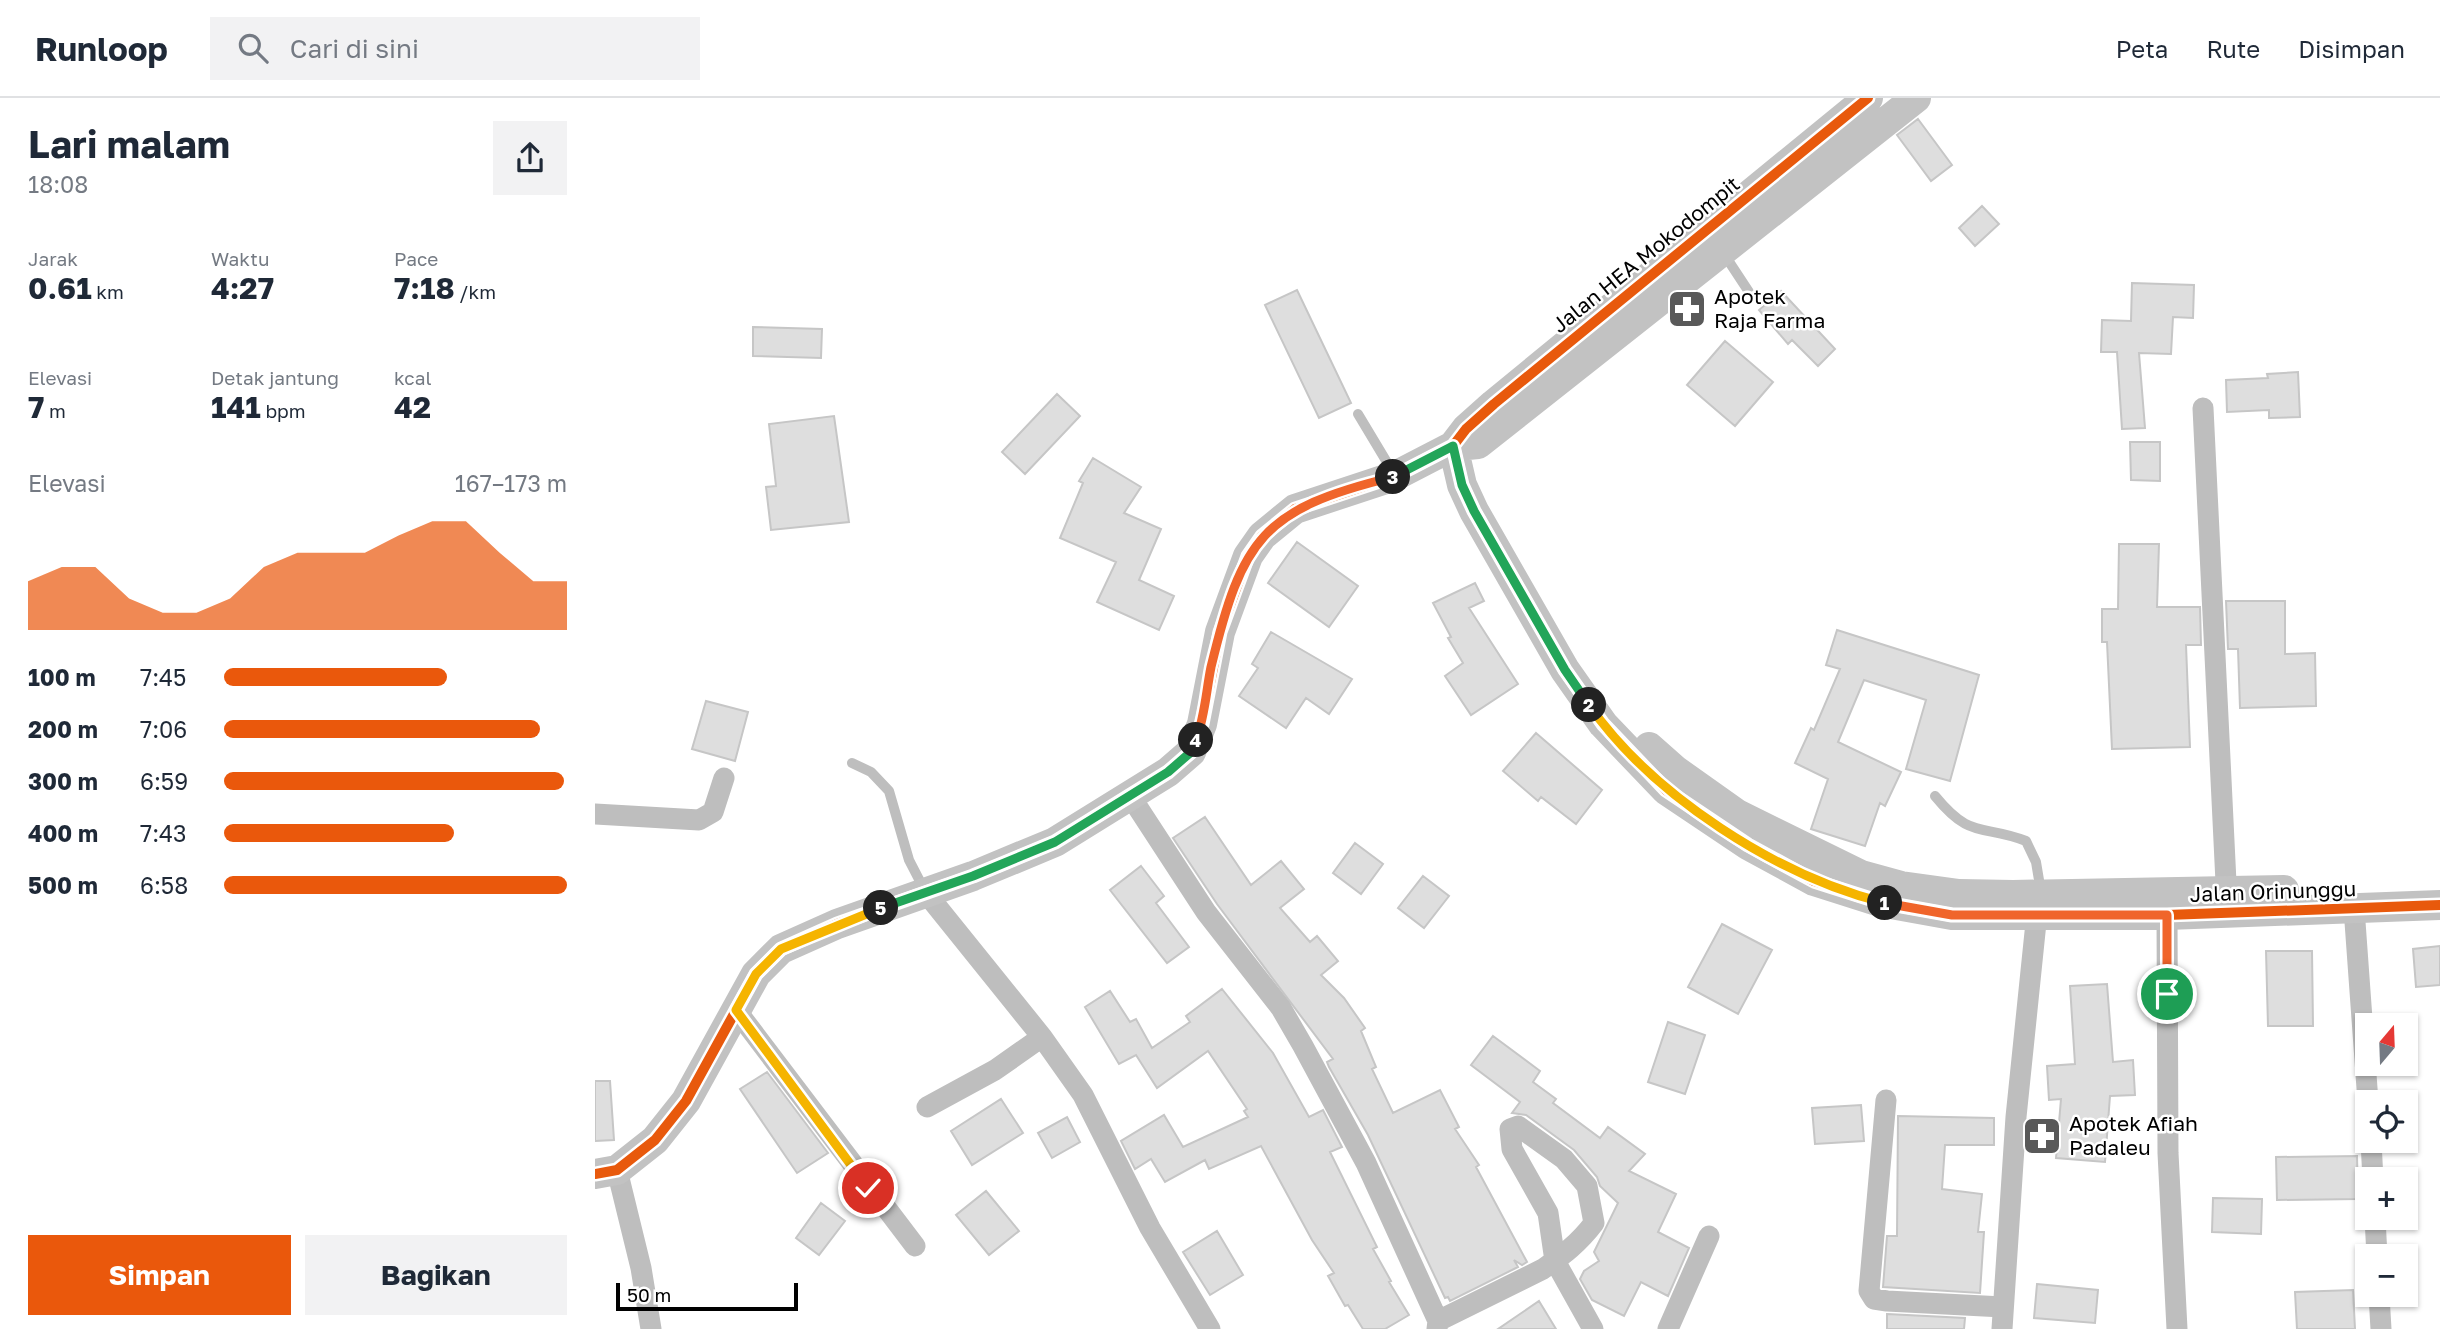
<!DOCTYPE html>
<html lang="id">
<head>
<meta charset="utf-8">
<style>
	body { margin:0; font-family:"Golos Text",sans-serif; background:#f2f2f3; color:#1f2937; height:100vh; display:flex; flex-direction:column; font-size:26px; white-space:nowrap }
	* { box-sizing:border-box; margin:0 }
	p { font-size:23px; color:#747a83 }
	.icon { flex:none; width:38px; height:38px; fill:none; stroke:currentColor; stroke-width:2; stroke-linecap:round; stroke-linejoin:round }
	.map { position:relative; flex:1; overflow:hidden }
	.sheet { display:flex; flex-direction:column; background:#fff; width:595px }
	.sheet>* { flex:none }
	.needle { width:46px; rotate:19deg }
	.tools { position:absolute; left:1760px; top:915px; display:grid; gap:14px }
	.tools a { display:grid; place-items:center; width:63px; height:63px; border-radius:0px; background:#fff; box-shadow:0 2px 5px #0004; font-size:35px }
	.scale { position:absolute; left:21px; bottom:18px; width:182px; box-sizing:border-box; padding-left:7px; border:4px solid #000; border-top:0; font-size:19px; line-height:24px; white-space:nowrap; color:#000; -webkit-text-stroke:5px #fff; paint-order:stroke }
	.pin { position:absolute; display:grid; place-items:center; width:60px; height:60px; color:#fff; margin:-30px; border:4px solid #fff; border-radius:50%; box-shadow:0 2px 7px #0007 }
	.km { position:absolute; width:35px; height:35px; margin:-18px; border-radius:50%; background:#222; color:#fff; font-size:19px; line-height:35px; text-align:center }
	.round { display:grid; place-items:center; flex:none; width:74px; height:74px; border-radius:0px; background:#f2f2f3 }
	.headline { display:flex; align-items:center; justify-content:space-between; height:119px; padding:0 28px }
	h1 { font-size:38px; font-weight:700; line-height:52px }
	.figures { display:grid; grid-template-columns:repeat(3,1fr); gap:10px; height:119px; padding:7px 28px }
	.figures div { display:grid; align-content:center }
	.figures b { font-size:30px; font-weight:700 }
	.figures small { font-size:19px; font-weight:400 }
	.figures p { font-size:19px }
	.chart { height:196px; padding:14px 28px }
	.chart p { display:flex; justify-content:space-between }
	.chart svg { width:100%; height:126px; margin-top:7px; fill:#ea580c; opacity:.7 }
	.primary-button { display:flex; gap:14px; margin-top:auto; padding:14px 28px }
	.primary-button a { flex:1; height:80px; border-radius:0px; background:#ea580c; color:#fff; font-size:28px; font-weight:700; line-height:80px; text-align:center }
	.primary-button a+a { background:#f2f2f3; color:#1f2937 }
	ul { padding:0 28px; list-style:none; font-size:23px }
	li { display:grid; grid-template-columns:112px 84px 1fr; align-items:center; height:52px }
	li i { height:18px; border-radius:9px; background:#ea580c }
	header { display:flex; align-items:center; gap:42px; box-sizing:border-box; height:98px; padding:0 35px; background:#fff; border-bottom:2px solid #e0e1e3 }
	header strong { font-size:33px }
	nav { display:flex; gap:38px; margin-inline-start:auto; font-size:24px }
	.search { width:490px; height:63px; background:#f2f2f3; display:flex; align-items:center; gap:18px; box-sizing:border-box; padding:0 24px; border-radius:0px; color:#747a83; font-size:26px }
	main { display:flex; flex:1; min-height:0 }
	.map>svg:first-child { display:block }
</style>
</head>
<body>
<header>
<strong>Runloop</strong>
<div class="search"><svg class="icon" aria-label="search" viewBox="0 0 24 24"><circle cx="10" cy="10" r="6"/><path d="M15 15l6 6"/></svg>Cari di sini</div>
<nav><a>Peta</a><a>Rute</a><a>Disimpan</a></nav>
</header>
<main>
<section class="sheet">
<div class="headline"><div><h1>Lari malam</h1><p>18:08</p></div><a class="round"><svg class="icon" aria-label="share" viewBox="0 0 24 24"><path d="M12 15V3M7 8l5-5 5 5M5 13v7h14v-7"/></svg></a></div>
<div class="figures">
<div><p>Jarak</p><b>0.61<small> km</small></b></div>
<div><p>Waktu</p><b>4:27</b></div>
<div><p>Pace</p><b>7:18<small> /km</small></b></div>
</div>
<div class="figures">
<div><p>Elevasi</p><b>7<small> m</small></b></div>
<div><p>Detak jantung</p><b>141<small> bpm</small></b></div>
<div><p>kcal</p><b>42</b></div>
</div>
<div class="chart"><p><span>Elevasi</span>167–173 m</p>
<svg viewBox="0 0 160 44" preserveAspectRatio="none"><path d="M0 44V27L10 22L20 22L30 33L40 38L50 38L60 33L70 22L80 17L90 17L100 17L110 11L120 6L130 6L140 17L150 27L160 27V44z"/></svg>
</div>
<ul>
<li><b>100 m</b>7:45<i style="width:65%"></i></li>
<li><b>200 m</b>7:06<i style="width:92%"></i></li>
<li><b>300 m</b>6:59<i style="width:99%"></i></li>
<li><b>400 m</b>7:43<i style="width:67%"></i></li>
<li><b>500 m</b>6:58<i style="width:100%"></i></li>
</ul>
<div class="primary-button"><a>Simpan</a><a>Bagikan</a></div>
</section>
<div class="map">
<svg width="1845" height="1231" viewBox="0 0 1845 1231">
	<rect width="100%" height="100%" fill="#fff"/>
	<path fill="#dedede" stroke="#c6c6c6" stroke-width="2" d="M1323 21 1357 67 1336 83 1302 37Z
		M1387 108 1404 126 1380 148 1364 130Z
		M1537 185 1599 187 1598 220 1578 219 1576 256 1544 255 1550 330 1527 331 1522 254H1506L1507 222 1536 223Z
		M702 192 756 305 724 320 670 207Z
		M1186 193 1240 251 1223 268 1197 242 1193 246 1164 212Z
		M158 229 227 231 226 260 158 258Z
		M1130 243 1178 284 1140 328 1092 287Z
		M1703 274 1705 319 1674 320V312L1632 314 1631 282 1673 280 1672 276Z
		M462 296 485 318 430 376 407 354Z
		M239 318 254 424 176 432 171 389 181 388 174 326Z
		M1535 344H1565V383L1536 382Z
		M498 360 546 389 529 415 566 431 544 482 579 498 564 532 502 504 521 464 465 440 488 385 484 383Z
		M702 444 763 488 734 529 673 485Z
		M1524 446H1564L1562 509H1605L1606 547H1591L1595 649 1517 651 1512 544H1507V511H1523Z
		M880 485 889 503 874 510 923 586 876 617 850 578 868 565 853 540 856 539 838 505Z
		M1631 503H1690V556L1720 555 1721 608 1645 610 1643 551H1633Z
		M1242 532 1384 577 1355 683 1311 671 1331 602 1269 582 1243 644 1306 674 1290 708 1285 705 1270 748 1216 731 1233 681 1200 665 1216 630 1219 632 1245 571 1231 567Z
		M676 534 757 581 734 616 711 600 691 630 644 598 663 570 657 566Z
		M111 603 153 614 140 663 97 651Z
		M941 635 1007 692 981 726 946 699 943 703 908 673Z
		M610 719 656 787 686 763 709 791 685 810 715 844 722 838 743 863 726 877 749 900 770 930 766 933 781 969 777 971 798 1015 845 992 864 1029 860 1031 884 1067 881 1069 932 1164 927 1167 919 1162 923 1169 855 1203 853 1199 850 1200 773 1037 734 969 732 964 738 961 622 806 578 740Z
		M760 745 788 766 766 796 738 775Z
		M546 768 569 798 561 805 594 849 572 865 515 792Z
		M828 778 854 798 829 830 803 810Z
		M1127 826 1177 852 1143 916 1093 889Z
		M1845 848V887L1821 889 1818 851Z
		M1671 853H1717L1718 928H1673Z
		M1512 886 1518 964 1538 962 1540 997 1515 998 1510 1064 1461 1060 1466 1001 1454 1002 1452 968 1480 966 1475 888Z
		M627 891 678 955 714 1019 728 1012 747 1049 735 1054 782 1149 778 1151 796 1183 794 1184 814 1217 790 1231H768L753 1207 750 1208 733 1178 739 1175 717 1142 666 1048 614 1071 610 1062 570 1084 556 1061 540 1071 526 1043 569 1017 588 1049 653 1019 649 1013 652 1011 613 953 562 990 541 957 524 966 490 909 515 893 535 924 541 921 557 950 595 924 591 918Z
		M1073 924 1110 937 1090 996 1053 984Z
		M898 938 945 973 938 984 961 1001 958 1005 1005 1040 1013 1029 1050 1056 1034 1073 1081 1096 1063 1134 1094 1150 1073 1198 1046 1184 1029 1218 997 1202 985 1181 989 1173 1004 1163 999 1154 1023 1105 1005 1088 1002 1079 979 1052 931 1017 917 1015 925 1004 876 967Z
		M172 974 233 1055 202 1075 145 991Z
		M0 983H15L19 1042 0 1043Z
		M406 1001 428 1035 377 1067 356 1033Z
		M1266 1007 1269 1043 1220 1046 1217 1010Z
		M1303 1018 1399 1020V1047H1350L1347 1091 1387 1096 1383 1134H1389L1385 1195 1288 1189 1292 1138H1302Z
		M472 1019 485 1044 457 1060 443 1035Z
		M1762 1058 1763 1101 1682 1102 1681 1059Z
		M391 1093 424 1133 394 1157 361 1117Z
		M1618 1100 1667 1101 1666 1136 1617 1134Z
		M226 1105 250 1123 224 1157 201 1140Z
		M622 1133 648 1177 615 1197 588 1154Z
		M1442 1186 1503 1192 1500 1225 1439 1220Z
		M1758 1192 1760 1231H1702L1700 1194Z
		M944 1203 961 1231H903Z
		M1292 1216 1370 1220 1369 1231H1292Z"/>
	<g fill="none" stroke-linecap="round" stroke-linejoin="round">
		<path stroke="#bebebe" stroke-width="10" d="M1129 156 1154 194
			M763 316 799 376
			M257 665 276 674 294 693 314 762 330 793
			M1340 698C1376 742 1386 726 1431 743L1441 764 1446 794"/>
		<path stroke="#bebebe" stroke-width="21" d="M1608 310 1632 805
			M534 696 611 814 686 910 708 948 771 1065 843 1223 842 1231
			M0 716 104 722 118 714 129 680
			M331 795 447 939 488 997 555 1130 615 1231
			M1759 810 1773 1004
			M1572 817 1573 1055 1582 1231
			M141 912 320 1148
			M1291 1002 1274 1193 1279 1201 1292 1203 1408 1209
			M332 1009 400 972 447 939
			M1776 1043 1778 1082
			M22 1072 46 1170 56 1231
			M1780 1120 1782 1158
			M1784 1197 1786 1231
			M843 1223 948 1171C968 1157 984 1145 999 1125L992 1088 969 1061 923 1028 915 1031 917 1051 953 1115 960 1163 998 1231
			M1073 1231 1114 1138
			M1407 1231 1421 1019 1443 805"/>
		<path stroke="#c2c2c2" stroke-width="30" d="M858 348 867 387 879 413 970 572 1008 626 1071 692 1153 747 1219 783 1285 804 1357 817H1572L1845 807
			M862 348 883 346 1321 0
			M1054 649 1080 672 1142 716 1266 777 1306 788 1364 796 1418 797 1689 792
			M0 1076 22 1072 60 1042 91 1003 161 876 186 851 242 826 378 778 460 744 573 674 596 654 607 626 625 534 653 458 667 438 700 411 800 378 858 348 871 331 899 306 1273 0"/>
		<defs>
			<path id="cycleway" d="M858 348 867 387 879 413 970 572 1008 626 1071 692 1153 747 1219 783 1285 804 1357 817H1572L1845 807
				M0 1076 22 1072 60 1042 91 1003 161 876 186 851 242 826 378 778 460 744 573 674 596 654 607 626 625 534 653 458 667 438 700 411 800 378 858 348 871 331 899 306 1273 0"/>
		</defs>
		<use href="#cycleway" stroke="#fff" stroke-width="15"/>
		<use href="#cycleway" stroke="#e8590c" stroke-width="10"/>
	</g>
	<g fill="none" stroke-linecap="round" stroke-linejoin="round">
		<defs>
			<path id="split-1" d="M1290 805 1357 817H1572V896"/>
			<path id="split-2" d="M994 607C1058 698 1182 778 1290 805"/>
			<path id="split-3" d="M798 379 858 348 867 387 879 413 970 572 994 607"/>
			<path id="split-4" d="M601 642C610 618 611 594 616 569 647 441 667 411 798 379"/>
			<path id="split-5" d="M286 810 378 778 460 744 573 674 596 654 601 642"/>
			<path id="split-6" d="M273 1090 141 912 161 876 186 851 286 810"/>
		</defs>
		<use href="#split-1" stroke="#fff" stroke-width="14"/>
		<use href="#split-2" stroke="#fff" stroke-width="14"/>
		<use href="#split-3" stroke="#fff" stroke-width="14"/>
		<use href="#split-4" stroke="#fff" stroke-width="14"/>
		<use href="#split-5" stroke="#fff" stroke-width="14"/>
		<use href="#split-6" stroke="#fff" stroke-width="14"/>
		<use href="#split-1" stroke="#f0652b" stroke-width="9"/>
		<use href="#split-2" stroke="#f5b400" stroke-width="9"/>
		<use href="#split-3" stroke="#22a559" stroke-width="9"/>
		<use href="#split-4" stroke="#f0652b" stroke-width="9"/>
		<use href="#split-5" stroke="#22a559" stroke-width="9"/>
		<use href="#split-6" stroke="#f5b400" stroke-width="9"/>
	</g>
	<defs>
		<symbol id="pharmacy-square" viewBox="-11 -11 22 22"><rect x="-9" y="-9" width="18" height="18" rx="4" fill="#595959" stroke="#fff"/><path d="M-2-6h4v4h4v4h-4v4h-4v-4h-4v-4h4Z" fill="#fff"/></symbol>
	</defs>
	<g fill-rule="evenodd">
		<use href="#pharmacy-square" x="1070" y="189" width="44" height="44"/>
		<use href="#pharmacy-square" x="1425" y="1016" width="44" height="44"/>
	</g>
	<g text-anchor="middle" stroke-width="5" stroke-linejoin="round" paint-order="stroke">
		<g font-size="21" fill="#000" stroke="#fff">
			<text transform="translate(1051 157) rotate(-39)" y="7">Jalan HEA Mokodompit</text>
			<text transform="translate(1678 794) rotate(-2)" y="7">Jalan Orinunggu</text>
		</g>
		<g font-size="21" fill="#000" stroke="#fff" text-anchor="start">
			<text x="1119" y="206">Apotek<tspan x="1119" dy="24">Raja Farma</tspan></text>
			<text x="1474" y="1033">Apotek Afiah<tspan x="1474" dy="24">Padaleu</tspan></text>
		</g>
	</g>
</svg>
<div class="tools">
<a><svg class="needle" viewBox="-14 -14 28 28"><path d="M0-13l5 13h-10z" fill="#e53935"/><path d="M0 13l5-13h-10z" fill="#747a83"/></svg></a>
<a><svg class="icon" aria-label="locate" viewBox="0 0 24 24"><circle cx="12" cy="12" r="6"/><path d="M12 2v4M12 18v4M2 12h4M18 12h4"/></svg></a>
<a>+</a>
<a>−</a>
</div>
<div class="scale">50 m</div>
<div class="pin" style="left:1572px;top:896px;background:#1e9e55"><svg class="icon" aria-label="arrive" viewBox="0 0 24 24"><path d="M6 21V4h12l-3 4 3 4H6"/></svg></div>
<div class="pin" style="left:273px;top:1090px;background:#d93025"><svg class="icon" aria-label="check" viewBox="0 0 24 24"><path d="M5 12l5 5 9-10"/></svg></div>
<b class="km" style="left:1290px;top:805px">1</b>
<b class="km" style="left:994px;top:607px">2</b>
<b class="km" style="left:798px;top:379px">3</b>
<b class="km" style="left:601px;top:642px">4</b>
<b class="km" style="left:286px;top:810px">5</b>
</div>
</main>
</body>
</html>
